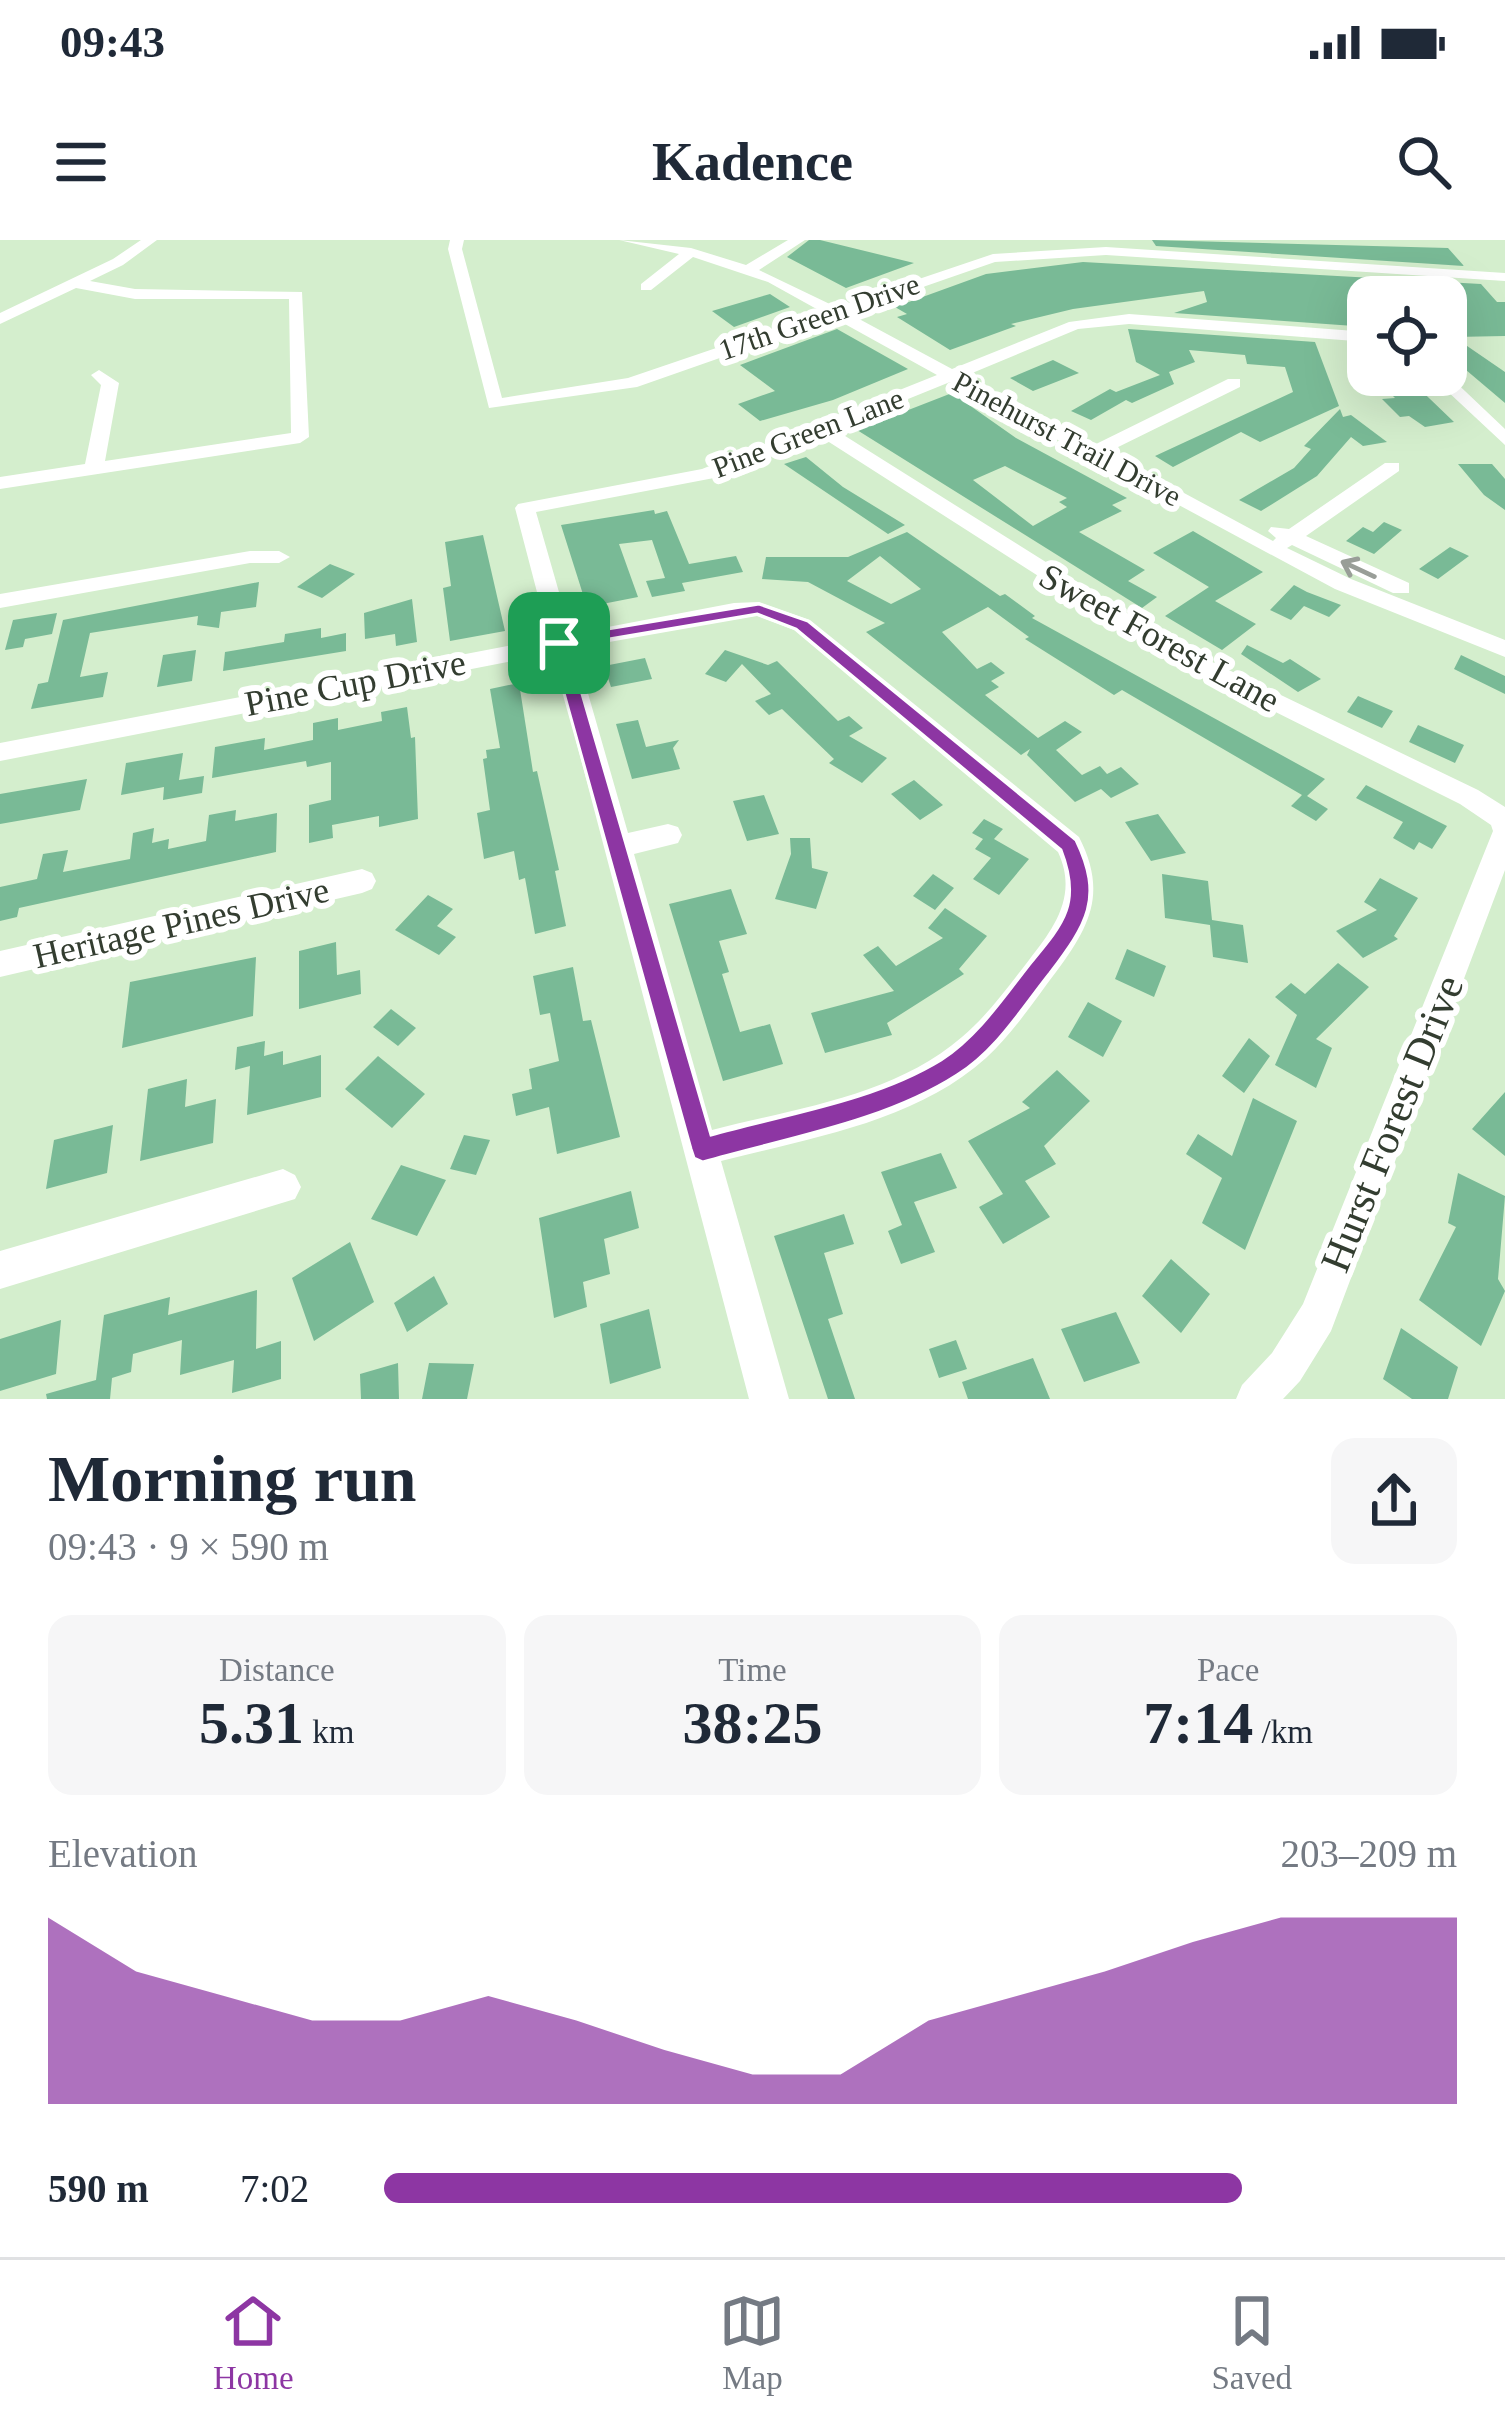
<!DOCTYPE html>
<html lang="en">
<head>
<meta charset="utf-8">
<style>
	body { margin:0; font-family:"Times New Roman",serif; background:#f6f6f7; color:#1f2937; height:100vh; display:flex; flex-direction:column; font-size:45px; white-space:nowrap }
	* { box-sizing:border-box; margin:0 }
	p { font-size:39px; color:#747a83 }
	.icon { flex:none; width:66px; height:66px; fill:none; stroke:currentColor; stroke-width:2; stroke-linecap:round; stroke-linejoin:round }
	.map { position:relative; height:1159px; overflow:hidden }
	.side { display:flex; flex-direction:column; background:#fff; flex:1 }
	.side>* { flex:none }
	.buttons { position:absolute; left:1347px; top:36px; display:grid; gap:24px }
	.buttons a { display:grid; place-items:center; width:120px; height:120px; border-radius:24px; background:#fff; box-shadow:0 12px 48px #0002; font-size:60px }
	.pin { position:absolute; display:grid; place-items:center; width:102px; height:102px; color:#fff; margin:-51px; border-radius:24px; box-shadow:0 6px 18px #0006 }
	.round { display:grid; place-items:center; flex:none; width:126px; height:126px; border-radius:24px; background:#f6f6f7 }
	.head { display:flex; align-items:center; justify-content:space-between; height:204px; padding:0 48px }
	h1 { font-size:66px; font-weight:800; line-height:90px }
	.figures { display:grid; grid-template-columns:repeat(3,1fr); gap:18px; height:204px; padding:12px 48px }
	.figures div { display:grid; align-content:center; border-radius:24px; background:#f6f6f7; text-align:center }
	.figures b { font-size:60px; font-weight:800 }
	.figures small { font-size:33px; font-weight:400 }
	.figures p { font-size:33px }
	.chart { height:336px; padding:24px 48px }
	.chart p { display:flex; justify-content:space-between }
	.chart svg { width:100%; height:216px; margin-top:12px; fill:#8d36a3; opacity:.7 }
	ul { padding:0 48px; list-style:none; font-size:39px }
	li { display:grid; grid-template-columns:192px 144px 1fr; align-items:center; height:90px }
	li i { height:30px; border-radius:15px; background:#8d36a3 }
	.status { display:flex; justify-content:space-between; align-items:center; height:84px; padding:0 60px; background:#fff; direction:ltr }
	.status svg { height:33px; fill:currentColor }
	header { display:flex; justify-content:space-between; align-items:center; height:156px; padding:0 48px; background:#fff; font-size:54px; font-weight:800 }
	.dock { display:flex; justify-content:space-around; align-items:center; height:168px; border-top:3px solid #e0e1e3; background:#fff; font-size:33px; color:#747a83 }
	.dock a { display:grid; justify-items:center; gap:6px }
	.dock .active { color:#8d36a3 }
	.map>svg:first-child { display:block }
</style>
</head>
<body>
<div class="status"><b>09:43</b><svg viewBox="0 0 49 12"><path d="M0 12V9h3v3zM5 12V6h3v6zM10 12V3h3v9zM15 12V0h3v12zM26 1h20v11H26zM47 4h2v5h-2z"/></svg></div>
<header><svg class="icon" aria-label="menu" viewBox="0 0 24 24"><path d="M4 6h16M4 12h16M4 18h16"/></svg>Kadence<svg class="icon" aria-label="search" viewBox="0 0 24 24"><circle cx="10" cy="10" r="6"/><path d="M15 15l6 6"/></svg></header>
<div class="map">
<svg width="1505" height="1159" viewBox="0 0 1505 1159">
	<rect width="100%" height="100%" fill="#d4eecd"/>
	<path fill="#79ba96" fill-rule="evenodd" d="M809 0H820L914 23 846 48 787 17Z
		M1152 0 1448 8 1464 26 1156 6Z
		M1083 22 1481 44 1497 62H1505V96L1454 97 1505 132V163L1446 113V57H1357L1368 76V87L1174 73 1207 62 1204 51 1073 69 1011 84 1016 86 950 110 897 77 907 74 895 67 986 34Z
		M770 54 790 67 734 87 712 71Z
		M837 89 908 129 833 160 760 181 738 164 775 151 740 125Z
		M1128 89 1315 102 1339 166 1260 202 1241 192 1173 227 1155 216 1293 152 1285 127 1247 124 1245 115 1189 110 1195 122 1169 132 1174 144 1132 163 1126 160 1091 180 1071 171 1110 149 1116 152 1160 135 1136 122Z
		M1053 120 1079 133 1033 151 1010 138Z
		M1372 135H1405L1454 182 1425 187 1409 176 1400 177 1382 159 1395 158Z
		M952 153 1016 198 1127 258 1112 265 1122 271 1079 292 1145 330 1128 341 1157 357 1142 368 857 190ZM1005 226 1067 258 1059 262 1067 267 1033 286 973 240Z
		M1340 169 1343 177 1351 175 1387 202 1363 206 1351 197 1317 236 1261 271 1239 260 1294 228 1311 209 1304 206Z
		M806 217 843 247 905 285 888 294 784 224Z
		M1458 224H1492L1505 239V270L1484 255Z
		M654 270 655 274 667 271 689 324 736 316 743 332 682 343 685 351 652 357 646 341 665 338 652 300 619 304 638 357 587 367 561 285Z
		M1384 282 1402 290 1374 314 1346 301 1363 287 1373 292Z
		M1193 291 1263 332 1215 361 1256 384 1222 410 1165 376 1209 347 1153 313Z
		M907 292 1000 356 1005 354 1035 376 1032 378 1325 539 1307 556 1328 569 1316 581 1291 566 1302 555 1122 450 1114 455 1025 399 1029 397 988 367 942 392 977 429 991 422 1005 433 991 441 999 447 985 455 1038 498 1065 481 1082 492 1056 510 1082 535 1100 526 1107 534 1121 527 1139 544 1111 558 1101 549 1075 562 1027 515 1030 509 1021 515 866 392 885 383 808 342 762 339 766 317H848ZM880 316 921 349 891 364 847 341Z
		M483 295 505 391 450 401 443 348 451 346 445 302Z
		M1450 307 1469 316 1438 339 1419 329Z
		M330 324 355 334 322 358 297 347Z
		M259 342 256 367 221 372 219 388 197 385 198 376 90 393 80 437 108 432 103 457 31 469 38 444 48 442 63 380Z
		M1294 345 1307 352 1341 365 1329 377 1304 366 1291 380 1270 370Z
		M412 359 417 402 396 406 395 394 365 399 364 373Z
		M57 373 52 394 25 399 23 407 5 410 13 380Z
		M321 388V398L346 393V411L223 431 225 412 284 402 285 394Z
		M1247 405 1283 423 1290 419 1321 439 1298 452 1241 414Z
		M196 410 192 441 157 447 163 415Z
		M725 410 768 425 777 421 838 481 849 476 863 488 849 496 887 518 862 543 829 523 834 519 782 469 769 475 755 461 771 454 742 424 726 442 705 434Z
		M1461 415 1505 436V454L1454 429Z
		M645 418 652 439 611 447 604 426Z
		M519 443 533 532 537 531 559 630 555 631 566 686 535 694 525 638 519 640 514 611 484 619 477 573 490 570 483 519 487 518 486 510 500 508 490 449Z
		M1358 456 1393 471 1382 488 1347 472Z
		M407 467 411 498 415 497 418 579 379 587V576L332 585 333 598 309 603V565L331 560V522L307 527 306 521 212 538 215 507 265 498 264 510 313 500V483L338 478V490L382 481 381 472Z
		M638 480 646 507 679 500 673 508 680 529 632 539 616 484Z
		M1418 485 1464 505 1455 523 1409 502Z
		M183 513 179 540 204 536 202 553 163 560 164 547 121 555 126 523Z
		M87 539 80 570 0 584V554Z
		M914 540 943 565 920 580 891 554Z
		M1366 545 1447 586 1432 609 1419 602 1414 610 1393 598 1403 582 1356 558Z
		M764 555 779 594 747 601 733 561Z
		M236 570 235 581 277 573 276 612 19 668 17 677 0 681V647L37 639 43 614 68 610 63 632 130 619 133 593 154 588 152 603 169 599 168 609 206 601 209 575Z
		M1158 574 1186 613 1151 621 1125 582Z
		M984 579 1003 589 994 599 1029 619 999 655 973 639 991 618 975 609 983 599 972 593Z
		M790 598H810L812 628 828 632 816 669 775 659 791 614Z
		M933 634 954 648 935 670 913 656Z
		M1162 634 1208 641 1212 680 1243 685 1248 723 1213 717 1210 685 1165 678Z
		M1380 638 1418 658 1394 696 1398 699 1363 718 1336 691 1377 670 1364 662Z
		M731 649 747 694 719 701 729 732 722 734 740 792 770 784 783 824 723 841 669 664Z
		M428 655 453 669 437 686 456 697 439 715 395 690Z
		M945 668 987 696 959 729 964 734 887 783 892 795 825 813 811 773 894 751 863 715 878 706 896 726 943 698 928 688Z
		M336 702 337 735 360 730 361 754 299 769V711Z
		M1127 709 1166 726 1154 757 1115 739Z
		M256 717 253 776 122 808 130 742Z
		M1338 723 1369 747 1316 799 1332 808 1316 848 1275 825 1297 775 1275 757 1291 743 1305 754Z
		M573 727 583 781 591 780 620 897 557 914 549 867 516 876 512 854 532 849 529 829 559 821 550 773 540 775 533 736Z
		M1088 762 1122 781 1103 817 1068 797Z
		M391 769 416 788 398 806 373 787Z
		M1249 798 1270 816 1244 853 1222 836Z
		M265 801 264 816 283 811V825L321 815V857L247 875 250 826 235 830 237 807Z
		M378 816 425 854 392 888 345 849Z
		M1057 830 1090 861 1044 906 1056 924 1025 941 1050 977 1003 1004 979 967 1003 954 968 901 1030 868 1022 862Z
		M187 839 185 867 216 859 213 903 140 921 148 849Z
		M1505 852V916L1472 889Z
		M1253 858 1297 881 1245 1010 1202 983 1222 938 1186 914 1198 894 1232 916Z
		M113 885 107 933 46 949 54 900Z
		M464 895 490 900 476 935 450 929Z
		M941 913 957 948 914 962 935 1012 901 1024 888 991 902 985 881 932Z
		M401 925 446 940 417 996 371 979Z
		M1458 933 1505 956 1498 1039 1505 1051 1481 1106 1419 1060 1456 987 1448 983Z
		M631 951 639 988 604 999 610 1034 583 1042 587 1067 554 1078 539 978Z
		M844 974 854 1004 824 1013 843 1074 828 1079 855 1159H828L774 996Z
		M350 1002 374 1062 314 1101 292 1038Z
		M1171 1019 1210 1054 1181 1093 1142 1056Z
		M434 1036 448 1064 407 1092 394 1063Z
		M257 1050 256 1109 281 1101V1139L232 1153 234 1120 180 1135 182 1100 133 1114 131 1132 112 1138 110 1159H47L46 1154 96 1140 104 1075 170 1057 168 1075Z
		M649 1069 661 1128 610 1144 600 1084Z
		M1116 1072 1140 1123 1084 1142 1061 1089Z
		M61 1080 56 1134 0 1151V1099Z
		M1401 1088 1458 1127 1448 1159H1412L1383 1139Z
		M956 1100 967 1129 939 1138 929 1109Z
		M1033 1118 1050 1159H968L962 1142Z
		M398 1123 399 1159H361L360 1134Z
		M429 1123 474 1124 467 1159H422Z"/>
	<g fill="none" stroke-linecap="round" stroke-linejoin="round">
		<path fill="#fff" fill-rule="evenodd" d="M141 0H157L123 25 90 41 135 49 302 52 309 197 300 203 0 249V237L85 224 101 145 91 135 99 130 119 143 105 221 291 193 289 59H135L76 48 0 84V73L113 19Z
			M450 0H464L462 9 502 158 628 138 822 72 768 42 693 17 651 50H641V44L679 14 619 0 691 8 746 25 788 0H805L759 30 836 67 993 14 1106 7 1505 33V41L1106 15 995 22 848 73 952 129 1069 82 1129 74 1368 92V102L1129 84 1078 89 965 136 1094 205 1228 139H1240V147L1108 212 1273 301 1276 298 1268 291 1271 287 1289 289 1385 223H1399V231L1306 296 1409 343V353H1393L1292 305 1287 308 1351 339 1505 400V417L1335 349 950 142 834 189 1181 407 1478 550 1505 567V630L1331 1091 1300 1141 1283 1159H1236L1242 1145 1272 1113 1303 1064 1493 591 1491 585 1460 564 1165 417 818 195 714 238 536 272 571 394 734 363 759 362 810 380 1079 597C1107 652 1091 685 1056 732 1034 761 1013 793 986 818 915 882 810 898 721 921L789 1159H749L553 413 0 521V503L549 398 515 268 518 264 702 229 937 135 834 78 637 147 489 168 448 9ZM757 376 794 390 1058 612C1078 655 1055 687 1029 720 1008 747 988 775 962 797 894 856 797 868 712 890L634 614 678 603 682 595 678 587 668 584 628 593 575 408Z
			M1446 133 1505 189V205L1430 135Z
			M250 311H279L290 317 279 323H250L0 368V354Z
			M362 629 372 633 376 641 372 649 362 653 0 737V711Z
			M283 929 295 935 301 947 295 959 0 1049V1011Z"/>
	</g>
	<defs><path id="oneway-shaft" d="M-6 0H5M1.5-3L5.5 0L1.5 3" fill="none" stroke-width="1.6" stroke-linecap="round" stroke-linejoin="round" transform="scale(3)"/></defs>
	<use stroke="#999e98" href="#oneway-shaft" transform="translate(1358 329) rotate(-155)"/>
	<path fill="#8d36a3" stroke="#fff" stroke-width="3" fill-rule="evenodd" d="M759 364 808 381 1076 600C1104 658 1087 684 1050 733 1022 768 996 811 957 835 884 882 786 898 703 922L694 918 691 909 550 403 559 397ZM757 374 796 389 1061 610C1082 664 1063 684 1029 725 1003 758 977 797 941 820 874 861 786 874 711 895L568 406Z"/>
	<g text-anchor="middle" stroke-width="12" stroke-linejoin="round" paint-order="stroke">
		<g font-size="30" fill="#333d30" stroke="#fff">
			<text transform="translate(819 77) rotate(-19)" y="10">17th Green Drive</text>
			<text transform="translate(808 193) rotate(-21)" y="10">Pine Green Lane</text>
			<text transform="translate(1067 199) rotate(28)" y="10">Pinehurst Trail Drive</text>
		</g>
		<g font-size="36" fill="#333d30" stroke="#fff">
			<text transform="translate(1160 397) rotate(29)" y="13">Sweet Forest Lane</text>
			<text transform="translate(355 442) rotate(-11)" y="13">Pine Cup Drive</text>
			<text transform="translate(181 682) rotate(-13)" y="13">Heritage Pines Drive</text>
		</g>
		<g font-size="42" fill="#333d30" stroke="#fff">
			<text transform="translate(1391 883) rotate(-68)" y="15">Hurst Forest Drive</text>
		</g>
	</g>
</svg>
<div class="buttons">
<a><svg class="icon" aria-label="locate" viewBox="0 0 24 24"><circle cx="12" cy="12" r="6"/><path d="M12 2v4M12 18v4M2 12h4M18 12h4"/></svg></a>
</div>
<div class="pin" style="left:559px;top:403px;background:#1e9e55"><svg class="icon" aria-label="arrive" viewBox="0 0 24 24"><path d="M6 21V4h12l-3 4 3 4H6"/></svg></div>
</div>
<section class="side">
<div class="head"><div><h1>Morning run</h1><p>09:43 · 9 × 590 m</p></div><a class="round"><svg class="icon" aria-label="share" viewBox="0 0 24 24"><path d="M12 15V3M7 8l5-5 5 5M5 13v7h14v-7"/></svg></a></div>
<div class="figures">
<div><p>Distance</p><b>5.31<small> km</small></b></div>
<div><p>Time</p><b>38:25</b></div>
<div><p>Pace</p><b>7:14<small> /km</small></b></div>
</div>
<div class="chart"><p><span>Elevation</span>203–209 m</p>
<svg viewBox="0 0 160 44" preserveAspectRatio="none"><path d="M0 44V6L10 17L20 22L30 27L40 27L50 22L60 27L70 33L80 38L90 38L100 27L110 22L120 17L130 11L140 6L150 6L160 6V44z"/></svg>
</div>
<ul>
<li><b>590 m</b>7:02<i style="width:80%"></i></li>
</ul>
</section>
<nav class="dock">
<a class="active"><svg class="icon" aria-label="home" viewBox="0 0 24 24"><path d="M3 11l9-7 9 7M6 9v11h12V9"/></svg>Home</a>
<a><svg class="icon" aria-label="map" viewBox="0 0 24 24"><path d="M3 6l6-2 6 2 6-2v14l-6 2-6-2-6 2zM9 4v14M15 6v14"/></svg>Map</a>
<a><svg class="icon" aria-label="saved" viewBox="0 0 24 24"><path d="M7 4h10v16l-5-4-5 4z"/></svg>Saved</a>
</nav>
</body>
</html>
